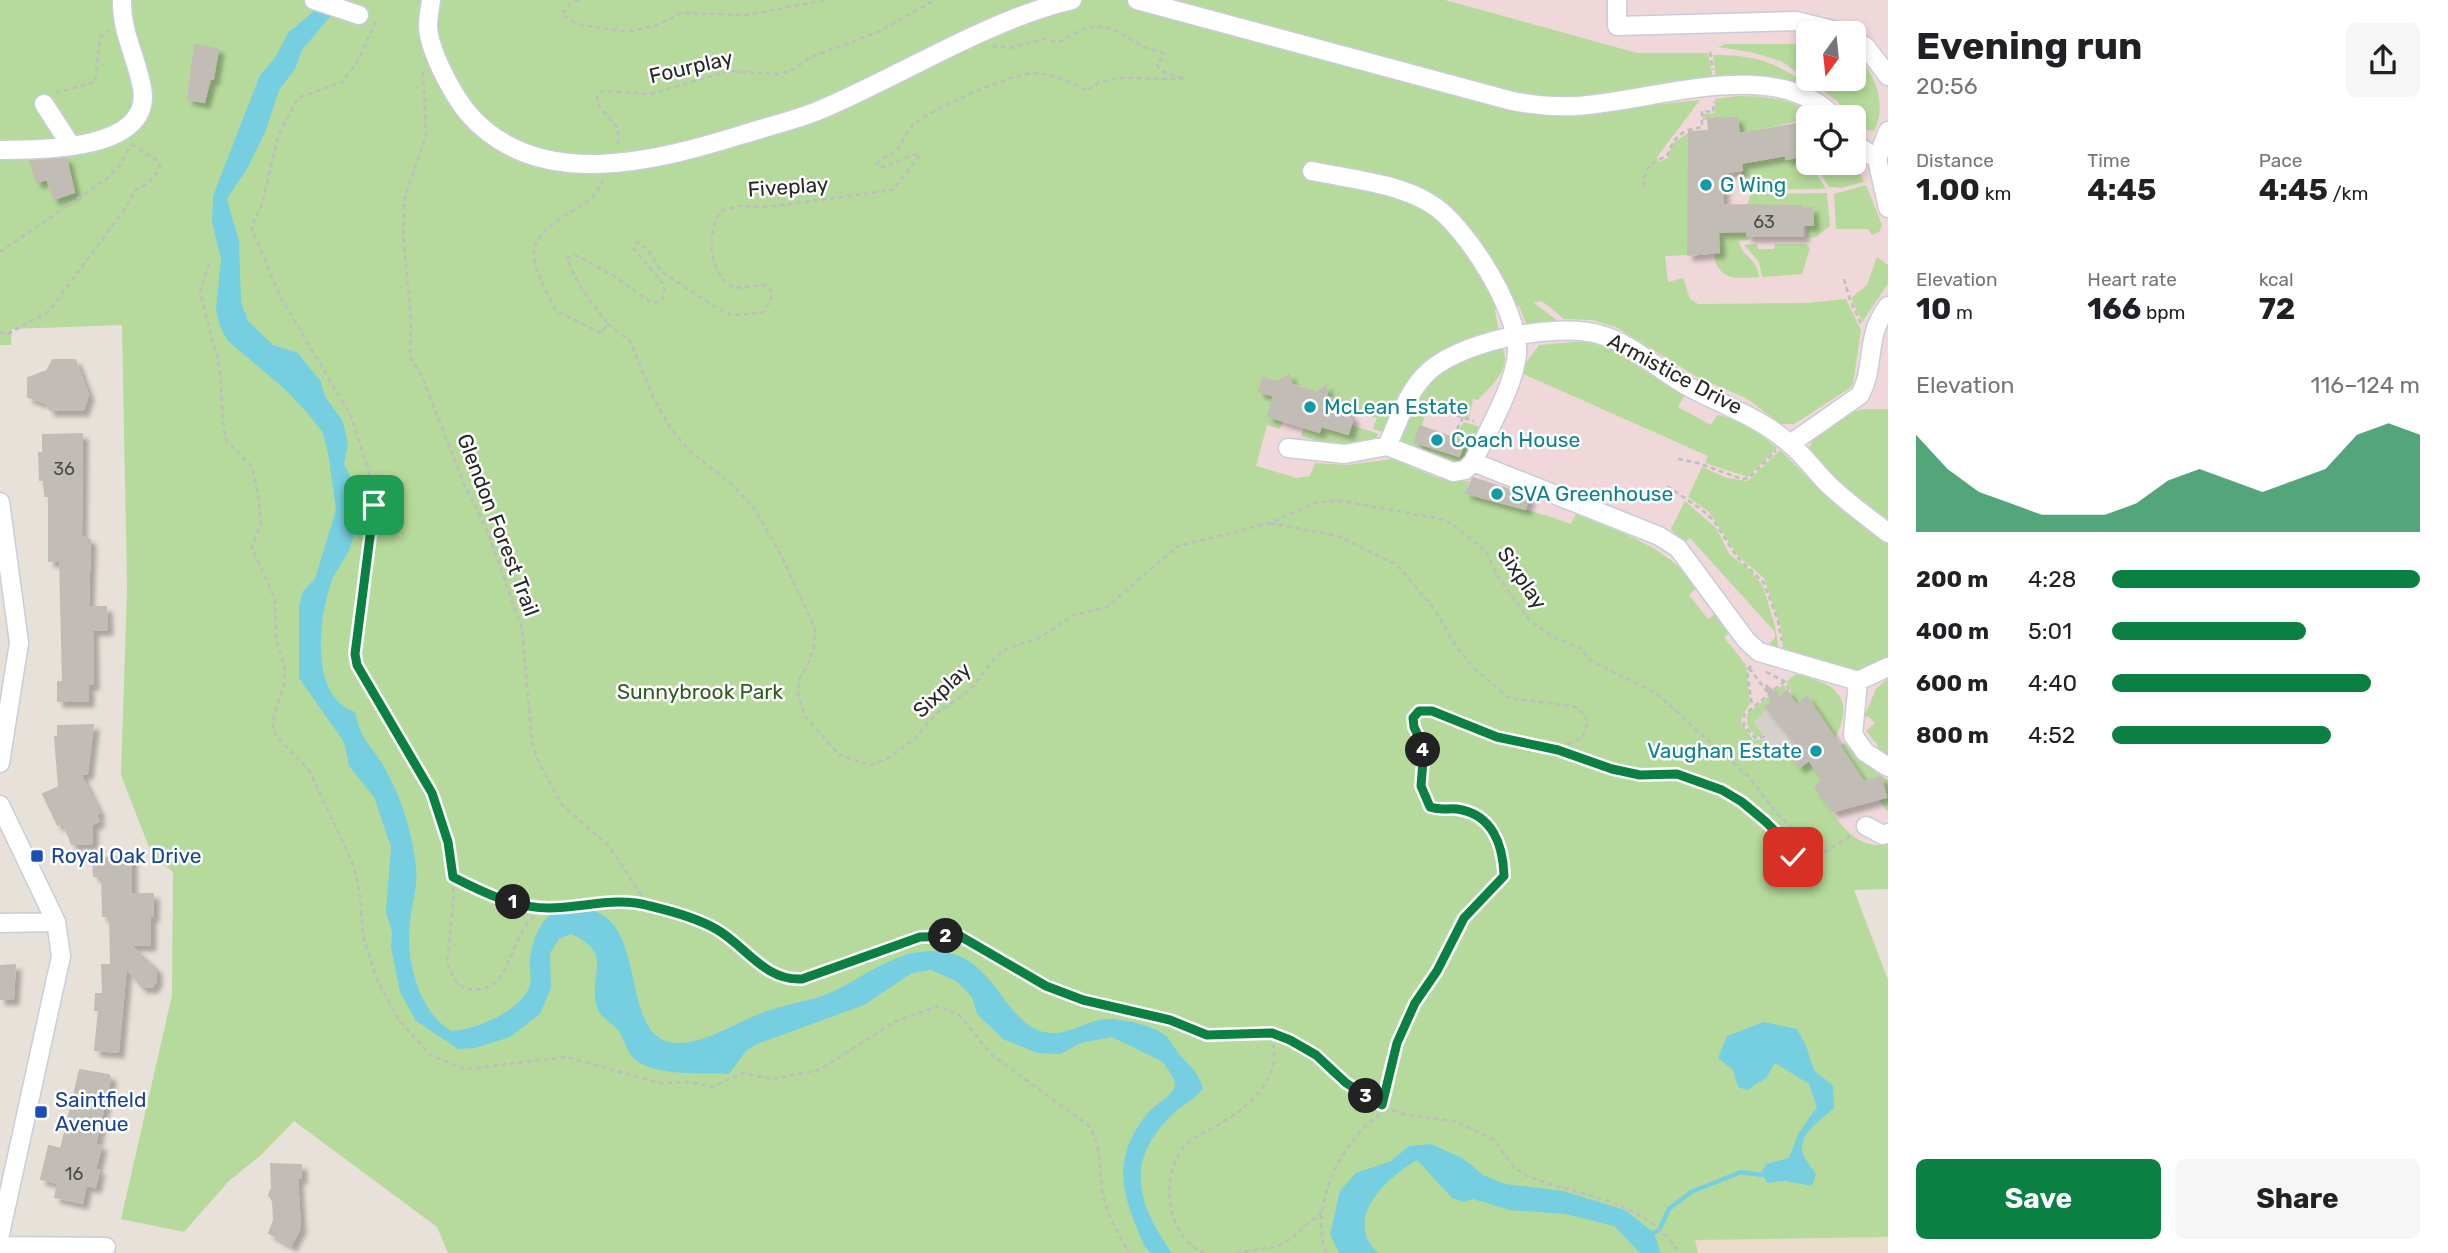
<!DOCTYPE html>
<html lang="en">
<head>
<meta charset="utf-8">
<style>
	body { margin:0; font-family:Rubik,sans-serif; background:#f6f6f6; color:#202124; height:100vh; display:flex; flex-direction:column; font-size:26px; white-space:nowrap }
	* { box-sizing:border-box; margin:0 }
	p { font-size:23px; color:#757577 }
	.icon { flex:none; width:38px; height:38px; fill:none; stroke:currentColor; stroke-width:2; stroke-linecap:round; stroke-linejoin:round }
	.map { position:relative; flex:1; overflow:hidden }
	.drawer { display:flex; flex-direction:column; background:#fff; width:560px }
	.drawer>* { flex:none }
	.needle { width:46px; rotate:195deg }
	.controls { position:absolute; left:1796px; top:21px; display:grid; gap:14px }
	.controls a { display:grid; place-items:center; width:70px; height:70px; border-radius:10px; background:#fff; box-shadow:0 4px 10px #0003; font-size:35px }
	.pin { position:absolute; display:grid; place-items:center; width:60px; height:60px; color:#fff; margin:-30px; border-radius:14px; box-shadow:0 4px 10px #0006 }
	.km { position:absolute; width:35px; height:35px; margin:-18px; border-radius:50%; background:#222; color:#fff; font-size:19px; line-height:35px; text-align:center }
	.round { display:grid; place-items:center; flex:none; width:74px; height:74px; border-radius:10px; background:#f6f6f6 }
	.summary { display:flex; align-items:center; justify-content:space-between; height:119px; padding:0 28px }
	h1 { font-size:38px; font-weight:700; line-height:52px }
	.figures { display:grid; grid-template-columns:repeat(3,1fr); gap:10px; height:119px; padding:7px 28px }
	.figures div { display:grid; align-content:center }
	.figures b { font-size:30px; font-weight:700 }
	.figures small { font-size:19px; font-weight:400 }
	.figures p { font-size:19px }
	.chart { height:196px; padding:14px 28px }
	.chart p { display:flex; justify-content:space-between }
	.chart svg { width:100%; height:126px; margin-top:7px; fill:#0b8043; opacity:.7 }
	.button { display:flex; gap:14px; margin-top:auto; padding:14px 28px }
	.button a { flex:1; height:80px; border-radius:10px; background:#0b8043; color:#fff; font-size:28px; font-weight:700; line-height:80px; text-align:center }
	.button a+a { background:#f6f6f6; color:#202124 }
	ul { padding:0 28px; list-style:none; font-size:23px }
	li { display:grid; grid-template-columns:112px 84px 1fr; align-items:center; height:52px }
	li i { height:18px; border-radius:9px; background:#0b8043 }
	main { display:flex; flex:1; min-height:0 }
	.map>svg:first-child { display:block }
</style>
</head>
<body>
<main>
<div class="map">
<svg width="1888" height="1253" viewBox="0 0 1888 1253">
	<defs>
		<filter id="shadow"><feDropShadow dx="5.5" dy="5.5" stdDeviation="2" flood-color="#0004"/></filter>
	</defs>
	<rect width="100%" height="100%" fill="#e8e1da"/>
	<path fill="#e9dcca" d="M1888 1237V1253H1698L1694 1240Z"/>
	<path fill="#efd7da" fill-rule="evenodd" d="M1445 0H1888V889L1310 476 1297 478 1256 466 1213 360 1503 309 1637 53ZM1808 33H1853V79H1808ZM1808 117H1853V163H1808Z"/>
	<path fill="#b6da9b" d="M0 0H1445L1637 53H1708L1713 79 1641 88 1644 106 1700 100 1657 157 1658 162 1668 158 1672 144 1689 132 1688 255 1665 256 1668 282 1683 278 1690 299 1698 304 1806 303 1846 299 1861 330 1853 384 1850 388 1794 424H1781L1746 398 1697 377 1616 327 1592 320 1564 319 1542 301 1534 303 1562 324 1527 325 1519 306 1495 310 1499 334 1456 347 1396 407 1384 432 1373 429 1377 418 1349 409 1340 400 1329 401 1326 391C1310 395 1297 386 1286 378L1278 382 1263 378 1259 391 1274 396 1268 415 1283 420 1280 429 1267 425 1256 466 1297 478 1310 476 1315 463 1347 465 1392 459 1438 478 1469 481 1466 493C1501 504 1535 511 1571 524L1576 514C1627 535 1660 544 1699 586L1689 595 1708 619 1720 610 1735 629 1724 637 1746 665 1750 704 1742 716 1741 722 1753 740 1766 739 1781 756 1790 754 1799 767 1809 760 1823 780 1815 787C1833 812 1851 852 1888 844V889L1854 890 1888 980V1237L1695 1240 1698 1253H448L437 1227 294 1121 261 1155 229 1181 184 1232 121 1219 172 995 173 872 152 855 121 775 127 588 122 325 12 329 11 345H0Z
		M1726 44H1808V79H1853V53C1875 70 1888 106 1874 131L1859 128 1837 101 1781 61 1750 52 1718 47Z
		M1713 55C1753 54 1779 63 1810 87L1761 76 1716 78Z
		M1738 96C1767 96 1794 99 1818 117L1739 134 1737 118 1703 120V114L1715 113V99Z
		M1786 155 1787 159 1808 155V163H1817V175L1826 189 1746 190 1742 187 1741 163Z
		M1853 161 1864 182 1841 188 1829 187 1821 174 1820 163Z
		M1866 185 1882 225 1879 232 1872 235 1868 229H1836L1834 194Z
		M1827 193 1830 226 1816 237 1807 238 1806 225H1812V209L1747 205 1751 194Z
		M1747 231 1749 240 1739 241C1741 257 1757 257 1759 277 1735 279 1717 280 1714 253L1719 252 1718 232Z
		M1757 244 1758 249H1774L1775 244H1806L1810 248 1802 274 1762 277 1759 262 1744 245Z
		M1877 257 1888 265V284L1862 322 1851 298 1867 285Z
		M1586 341 1613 350 1684 396 1678 407 1711 425 1717 415C1743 420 1757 431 1777 448L1748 477 1705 463 1708 456 1519 372 1539 345Z
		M1503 349C1511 370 1491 386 1478 400L1473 399 1469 418 1411 399C1440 365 1460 357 1503 349Z
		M1414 406 1428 410 1414 442 1459 456 1464 442 1454 438 1464 422 1480 427 1470 460 1453 467 1398 444Z
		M1865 409H1888V526L1813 461 1808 451C1816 426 1841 413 1865 409Z
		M1351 425 1379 434C1360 456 1324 443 1301 436L1304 427Z
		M1780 450 1821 490 1888 541V663L1860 673 1783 652 1782 631 1764 578 1738 556 1709 512 1688 497 1702 467 1727 478 1748 481Z
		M1685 501 1716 528 1730 555 1750 570 1763 586 1775 626 1779 651 1767 646 1775 638V632L1690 538 1684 543 1671 529Z
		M1796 674C1821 681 1850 688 1842 720 1839 729 1839 735 1832 740L1807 698 1801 710 1789 694 1791 689 1786 682Z
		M1888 678V759L1878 752 1877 744 1866 731 1875 723 1868 716 1863 719 1876 689Z
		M1784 684 1787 691 1771 698 1772 702 1766 707 1767 710 1754 722 1764 736 1756 737 1747 725V714Z
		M1845 743 1858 759 1888 780V812L1878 799 1886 797 1860 783 1837 747Z"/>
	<path fill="#d5d0cc" d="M1767 710 1799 747 1786 757 1780 756 1754 722Z"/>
	<path fill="#76cee1" d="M321 0H344L302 50 295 69 279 90 266 130 248 167 227 199 239 241 241 302 248 321 273 345 298 353 321 382 325 396 343 422 348 444 344 464 364 504C357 519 355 535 349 550 344 561 335 571 331 583 318 620 310 698 355 712 361 743 374 747 387 772 403 803 413 834 416 868 418 886 412 904 410 921 405 958 418 1011 451 1031 475 1030 522 1011 530 985 532 977 529 967 530 959 533 940 541 912 563 911 571 910 582 908 590 910 650 924 618 1040 676 1043 709 1044 741 1018 771 1010 791 1003 812 1001 832 992 858 980 885 959 913 953 998 936 998 1029 1050 1033 1070 1035 1087 1020 1107 1019 1124 1019 1154 1025 1167 1037 1172 1042 1175 1049 1179 1054 1190 1066 1198 1072 1203 1088 1196 1099 1183 1104 1174 1113 1124 1160 1136 1202 1172 1253H1151L1145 1247C1123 1198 1109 1161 1147 1114 1155 1104 1168 1099 1175 1087L1174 1079 1163 1062 1112 1037 1080 1043 1061 1054 1037 1053 1003 1039 977 1014 972 997 956 981 931 970 912 973 864 1005 757 1044 746 1051 729 1074C703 1073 662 1076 638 1062 627 1055 625 1040 618 1030 611 1022 600 1018 597 1007 587 973 616 954 571 934L559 939 550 953 551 988 540 1014 510 1037 475 1048 458 1049 416 1021 400 992 391 947 392 932 386 912 391 847 374 797 349 766 344 742 299 678V606L303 591 315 579 336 510 329 458 323 433 309 415 287 391 227 340 220 326 216 310 221 260 212 222 213 196 260 75 275 58 288 33 313 12Z
		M1764 1022 1797 1029 1806 1046 1814 1070 1833 1086 1834 1108C1821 1120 1797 1134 1803 1154 1806 1161 1812 1168 1816 1174L1812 1186 1785 1181 1767 1183 1762 1172 1766 1164 1789 1158 1798 1134 1817 1107 1809 1084 1775 1063 1766 1078 1747 1090 1738 1087 1733 1070 1718 1058 1727 1036Z
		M1431 1144 1464 1159 1483 1175 1505 1184 1563 1191 1625 1210 1654 1233 1661 1253H1640L1614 1226 1565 1214 1510 1210 1473 1199 1464 1202 1452 1198 1417 1160C1388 1177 1341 1218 1378 1253H1339L1330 1234 1340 1191 1356 1173 1391 1161 1409 1146Z"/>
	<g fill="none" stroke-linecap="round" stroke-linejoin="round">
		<path stroke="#76cee1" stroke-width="4.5" d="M1650 1234 1659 1230 1669 1209 1691 1192 1741 1172 1762 1175"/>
	</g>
	<path fill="#c1bcb5" stroke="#c3bcb4" stroke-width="2" filter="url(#shadow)" d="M195 45 218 49 213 79H210L204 102 188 99Z
		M1737 118 1739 134 1808 122V155L1786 159V155L1741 163 1742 170 1723 173V205L1802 206V209L1812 208 1813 225H1802L1803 236H1747V231L1718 232 1719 252 1688 255 1689 132 1709 131 1708 119Z
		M66 158 74 192 54 199 47 179 37 182 30 161Z
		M53 360H75L88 395 83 410H50L47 403 28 397V378L47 371Z
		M1289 375 1291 385 1317 393 1326 386 1327 397 1351 404 1347 415 1352 417V421L1348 434 1321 426 1319 432 1268 416 1274 396 1259 391 1263 378 1278 382Z
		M1420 426 1464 442 1459 456 1415 442Z
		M82 434 81 536 90 540 88 607H106L107 629 92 630 93 684H88V701H58V682H63L60 561H49V496H45L44 480H40L39 453H43V435Z
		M1473 478 1529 496 1525 509 1466 493Z
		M1766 685 1779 697 1787 691 1796 705 1807 697 1864 782 1881 777 1886 797 1833 811 1815 787 1823 780 1809 760 1800 767 1790 754 1799 747 1765 707 1772 702Z
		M93 725 87 773 80 774 99 813 96 815 99 821 92 824V843L72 844 63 822 58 825 43 794 59 787 55 737H58V726Z
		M131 857V894H153V916H150V945H130L156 969V981L152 987H142L126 967 118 1052 95 1050 99 1010H95L96 994H103L102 965H111L110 916H103L102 876H94L93 858Z
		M15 965 13 999H0V966Z
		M80 1070 109 1075 110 1079 95 1145 101 1146 95 1170H99L95 1187 86 1185 82 1203 55 1197 58 1183 41 1179 49 1146 61 1149Z
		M271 1164 301 1165V1178H297L300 1228 291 1245 269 1233 274 1220 273 1201 269 1195 272 1188Z"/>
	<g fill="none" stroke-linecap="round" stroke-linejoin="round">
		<defs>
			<path id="minor" d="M314 0 359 15
				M431 0C430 8 428 18 428 26 429 51 452 93 467 112 536 194 657 161 744 134 769 126 796 120 820 110 901 76 987 20 1072 0
				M1137 0 1512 101C1533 105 1554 107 1576 106 1651 102 1775 54 1834 117
				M1617 0V26L1796 21 1845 33
				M1853 39 1866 47 1888 76
				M44 104 70 144
				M1888 131 1877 159 1888 208
				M1853 142 1877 159
				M0 150C40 150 154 151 142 88 137 58 121 32 122 0
				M1312 171C1350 179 1398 183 1431 204 1465 224 1520 312 1517 353 1515 385 1487 432 1473 462
				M1790 444 1860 395C1876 366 1864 338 1888 306
				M1387 446C1398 423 1406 395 1424 376 1454 342 1554 322 1598 334 1631 342 1659 371 1689 387 1724 406 1760 417 1790 444 1805 456 1816 473 1830 486 1848 503 1869 518 1888 533
				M1288 448 1345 454 1387 446 1453 472 1465 470 1473 462 1659 536 1678 548 1746 640 1759 652 1858 681 1888 667
				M0 502 19 643 0 763
				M1858 681 1853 735 1865 752 1888 767
				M0 805 56 922 61 956 0 1234
				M1866 826 1883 835 1888 833
				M0 923 56 922
				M0 1246 106 1247"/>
		</defs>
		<use href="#minor" stroke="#c8cdd8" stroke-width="21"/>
		<path stroke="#bebebe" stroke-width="2.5" stroke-dasharray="5 3.5" stroke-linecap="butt" d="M579 0 572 2 562 14 577 24 626 32 655 26 681 13 747 15 825 0
			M376 21 358 61 342 82 298 98 278 136 262 205 251 227 280 296 351 416 369 472 374 511 365 560 355 654 357 665 423 772 443 824 454 894 447 963 454 979 464 988C514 1000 506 937 536 915 562 897 619 901 648 905
			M1710 52 1713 70
			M423 72 426 136 405 196 403 232 411 320 410 356 423 379 464 484 487 530 522 629 532 742 537 759 562 805 609 846 648 905 713 927 771 972 801 979 920 937 960 936 1046 986 1083 1000 1174 1022 1207 1035 1272 1033 1290 1040 1316 1055 1346 1083 1388 1109 1407 1115 1455 1121 1493 1139 1515 1168 1525 1175C1578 1197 1647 1199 1679 1253
			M56 93 95 82 100 37 109 30
			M618 144V128L599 106 597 97 602 91 651 94 728 71 779 74 794 69 809 58 878 32 935 0
			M603 179C598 194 588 202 574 210 517 243 530 258 556 311L601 333 608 324C591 303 576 283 567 258L575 255 614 276 652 303 662 300 665 286 634 249 637 242 647 249 662 272 712 305 731 315 762 313C769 304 775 296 768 285L734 288C708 273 706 235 721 211L739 206 767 207 893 190 920 155H913L883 167 877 164C882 156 892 156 898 149 903 142 906 132 912 126 926 111 1016 71 1036 73 1053 74 1072 82 1087 91L1099 82 1121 78 1185 79 1161 71 1157 65 1164 54C1158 50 1150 50 1144 47 1108 26 1099 16 1060 42L1043 39 1010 48 991 46
			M1644 187C1644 168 1649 163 1667 156 1675 136 1679 131 1702 127V111L1713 112 1714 102
			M0 252 105 180 120 165 131 145
			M209 264 200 292 220 369 223 423 226 440 252 467 258 495 261 523 252 548 275 599 276 640 285 667 284 684 272 723 276 736 309 770 354 866 360 895 363 937 377 980 399 1020 430 1055 465 1069 567 1057 660 1083 692 1082 712 1087 742 1073 772 1079 819 1070 896 1021 939 1006 959 1015 992 1055 1089 1126C1102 1147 1099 1166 1102 1191 1106 1213 1118 1233 1129 1253
			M1844 279 1850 300 1861 324
			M608 324 630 341 654 399 671 429 690 451 733 485 755 510 778 549 815 628 814 647 807 667 799 679 798 693 804 715 839 755 870 765 887 759 913 740 937 713 970 690 996 657 1006 649 1039 638 1074 615 1107 607 1178 546 1270 523 1317 502 1342 501 1446 520 1466 535 1486 551 1497 575 1530 621 1555 638 1580 648 1591 661 1656 693 1749 777 1777 814 1808 842 1817 857 1814 865 1793 857 1784 840 1766 822 1742 802 1722 790 1677 774H1640L1612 769 1557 750 1497 737 1432 711H1419L1414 718V727L1424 748 1421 786 1430 807C1441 811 1447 808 1457 809 1492 814 1503 844 1504 876L1464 918 1437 971 1415 1003 1397 1043 1382 1106
			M0 332 6 335 49 311 127 206 134 191C146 185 153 180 160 167L158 161 131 144
			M1424 405 1474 421
			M1463 417 1454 436 1461 435 1466 440
			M1678 459 1698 463 1742 479 1749 478 1776 451
			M1667 486 1701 509 1714 521 1737 557 1764 583 1778 621 1782 641
			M1270 523 1338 536 1397 565 1433 607 1456 646 1476 670 1509 698 1577 707 1588 721 1583 737 1559 749
			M1751 666 1747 670 1752 706
			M1749 668 1768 693
			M1766 672 1784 681 1791 693
			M1765 737 1755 738 1744 725V715L1787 679
			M1817 857 1853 834
			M454 878 485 894 550 908
			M1205 1253C1166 1238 1159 1177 1184 1147 1191 1138 1206 1132 1216 1126 1239 1113 1265 1094 1273 1065 1276 1056 1272 1043 1272 1033
			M1236 1253 1278 1246 1291 1239 1322 1211
			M1326 1253C1308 1203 1344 1135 1388 1109"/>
		<use href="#minor" stroke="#fff" stroke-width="18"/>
	</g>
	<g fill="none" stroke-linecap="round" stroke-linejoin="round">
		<defs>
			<path id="route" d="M374 505 355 654 357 665 432 793 448 842 453 877C482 892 515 908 549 908 583 908 616 896 650 906 671 911 697 918 716 929 745 945 764 981 802 979L920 937 960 936 1046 986 1083 1000 1170 1020 1207 1035 1272 1033 1290 1040 1316 1055 1346 1083 1382 1105 1397 1043 1415 1003 1437 971 1464 918 1504 876C1503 844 1492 814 1457 809 1447 808 1441 811 1430 807L1421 786 1424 748 1414 727 1413 718 1419 711H1432L1497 737 1558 750 1612 769 1640 775 1677 774 1722 790 1742 802 1766 822 1784 840 1793 857"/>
		</defs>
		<use href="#route" stroke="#fff" stroke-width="14"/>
		<use href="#route" stroke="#0b8043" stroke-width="9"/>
	</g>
	<g fill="#0f9aa8" stroke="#fff" stroke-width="2.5">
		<circle cx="1706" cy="185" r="7"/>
		<circle cx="1310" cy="407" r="7"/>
		<circle cx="1437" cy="440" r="7"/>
		<circle cx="1497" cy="494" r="7"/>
		<circle cx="1816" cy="751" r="7"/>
	</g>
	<g fill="#1a4fb4" stroke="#fff" stroke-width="2.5">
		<rect x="30" y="849" width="14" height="14" rx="3.5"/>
		<rect x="34" y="1105" width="14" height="14" rx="3.5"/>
	</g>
	<g text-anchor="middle" stroke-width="5" stroke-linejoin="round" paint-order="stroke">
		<g font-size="18" fill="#4e4c4a">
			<text x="1764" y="228">63</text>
			<text x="64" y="475">36</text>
			<text x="74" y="1180">16</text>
		</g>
		<g font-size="21" fill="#272727" stroke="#fff">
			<text transform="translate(691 67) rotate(-13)" y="7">Fourplay</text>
			<text transform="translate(788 187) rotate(-4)" y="7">Fiveplay</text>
			<text transform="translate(1675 374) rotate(28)" y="7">Armistice Drive</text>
			<text transform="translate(498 525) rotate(69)" y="7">Glendon Forest Trail</text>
			<text transform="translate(1522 578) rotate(56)" y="7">Sixplay</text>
			<text transform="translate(942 690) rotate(-43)" y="7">Sixplay</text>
		</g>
		<g font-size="21" fill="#0d838f" stroke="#fff" text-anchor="start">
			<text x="1720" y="192">G Wing</text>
			<text x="1324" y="414">McLean Estate</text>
			<text x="1451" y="447">Coach House</text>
			<text x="1511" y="501">SVA Greenhouse</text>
			<text x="1802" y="758" text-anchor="end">Vaughan Estate</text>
		</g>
		<g font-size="21" fill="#315b20" stroke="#fff">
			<text x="700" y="699">Sunnybrook Park</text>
		</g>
		<g font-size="21" fill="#164399" stroke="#fff" text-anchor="start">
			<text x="51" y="863">Royal Oak Drive</text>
			<text x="55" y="1107">Saintfield<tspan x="55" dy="24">Avenue</tspan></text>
		</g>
	</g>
</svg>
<div class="controls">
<a><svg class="needle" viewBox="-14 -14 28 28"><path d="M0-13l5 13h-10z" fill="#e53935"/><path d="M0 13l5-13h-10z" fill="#757577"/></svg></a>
<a><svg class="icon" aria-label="locate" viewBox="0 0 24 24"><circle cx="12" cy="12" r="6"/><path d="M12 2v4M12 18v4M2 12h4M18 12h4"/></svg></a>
</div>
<div class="pin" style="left:374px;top:505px;background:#1e9e55"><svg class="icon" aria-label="arrive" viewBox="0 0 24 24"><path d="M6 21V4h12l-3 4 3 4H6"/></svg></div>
<div class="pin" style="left:1793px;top:857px;background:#d93025"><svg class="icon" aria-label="check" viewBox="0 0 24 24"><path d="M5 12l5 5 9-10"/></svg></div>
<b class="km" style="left:513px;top:902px">1</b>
<b class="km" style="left:946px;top:936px">2</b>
<b class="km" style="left:1366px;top:1096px">3</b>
<b class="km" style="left:1423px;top:750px">4</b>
</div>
<section class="drawer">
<div class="summary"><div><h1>Evening run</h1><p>20:56</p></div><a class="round"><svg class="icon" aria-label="share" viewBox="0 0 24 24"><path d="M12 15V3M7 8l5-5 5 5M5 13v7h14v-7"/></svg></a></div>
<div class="figures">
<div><p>Distance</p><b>1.00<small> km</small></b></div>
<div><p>Time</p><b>4:45</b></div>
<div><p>Pace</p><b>4:45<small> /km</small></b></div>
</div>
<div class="figures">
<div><p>Elevation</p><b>10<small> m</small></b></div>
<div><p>Heart rate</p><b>166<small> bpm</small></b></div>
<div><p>kcal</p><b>72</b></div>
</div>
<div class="chart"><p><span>Elevation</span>116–124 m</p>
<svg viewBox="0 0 160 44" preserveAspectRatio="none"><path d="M0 44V10L10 22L20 30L30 34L40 38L50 38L60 38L70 34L80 26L90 22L100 26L110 30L120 26L130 22L140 10L150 6L160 10V44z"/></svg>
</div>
<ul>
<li><b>200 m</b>4:28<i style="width:100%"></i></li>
<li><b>400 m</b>5:01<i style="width:63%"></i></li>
<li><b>600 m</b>4:40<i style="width:84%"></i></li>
<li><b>800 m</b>4:52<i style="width:71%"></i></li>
</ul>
<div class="button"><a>Save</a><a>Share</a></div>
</section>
</main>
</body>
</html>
